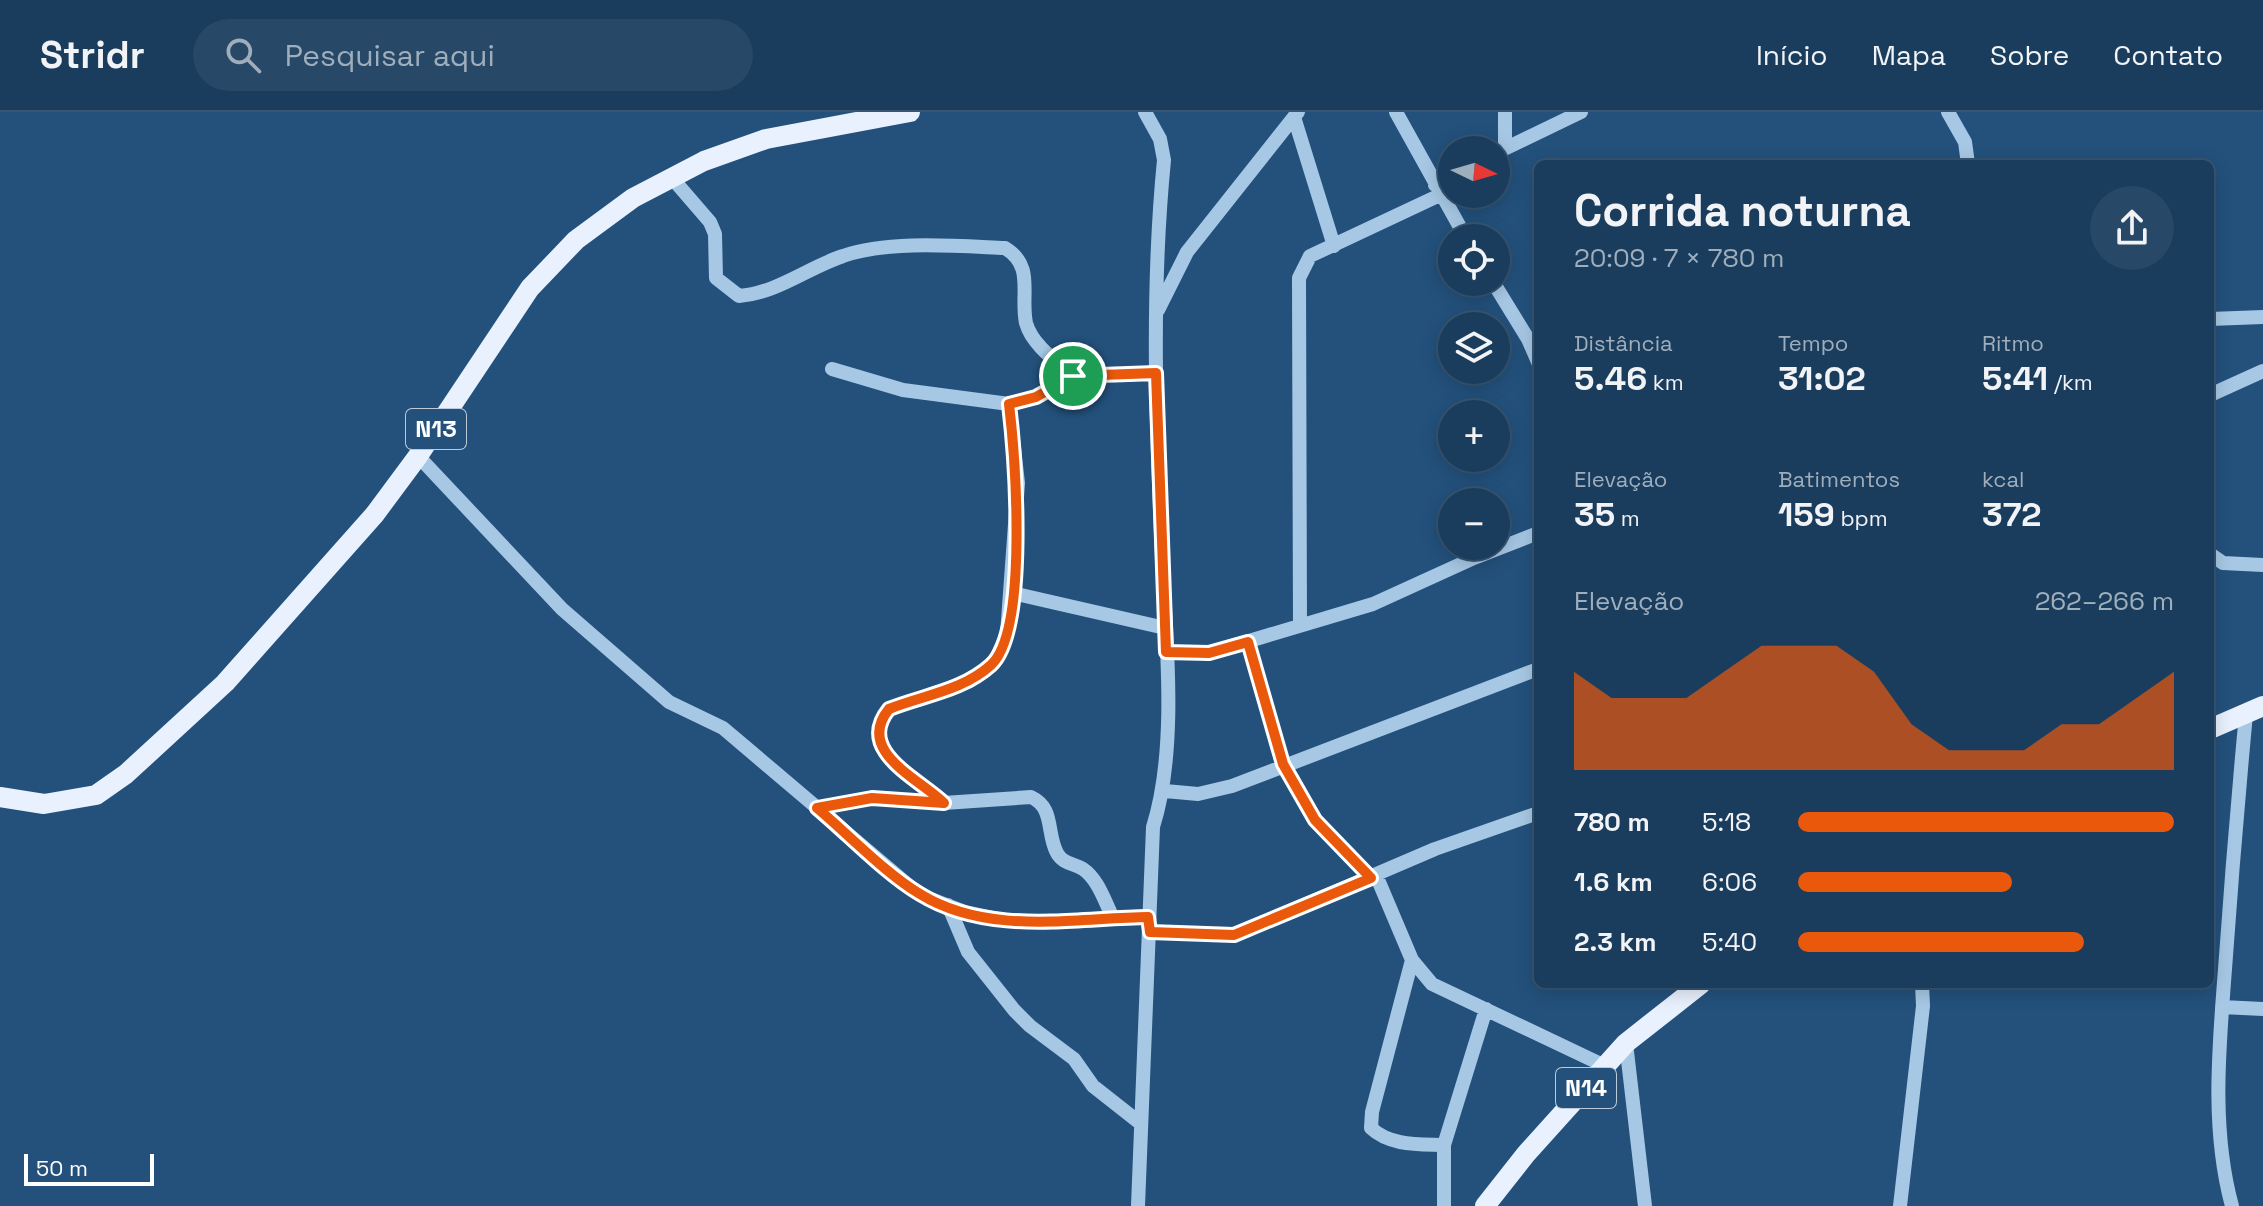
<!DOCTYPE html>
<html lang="pt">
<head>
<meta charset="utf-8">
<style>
	body { margin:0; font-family:"Space Grotesk",sans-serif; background:#274866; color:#f1f3f6; height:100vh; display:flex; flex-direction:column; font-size:30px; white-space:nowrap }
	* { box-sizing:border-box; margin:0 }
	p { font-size:26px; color:#9faebc }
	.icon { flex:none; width:44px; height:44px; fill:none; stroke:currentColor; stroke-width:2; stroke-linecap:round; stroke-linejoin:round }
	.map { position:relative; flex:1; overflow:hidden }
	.sheet { position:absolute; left:1534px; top:48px; width:680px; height:828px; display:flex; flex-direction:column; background:#1a3d5d; border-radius:12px; box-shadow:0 4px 20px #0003,0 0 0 2px #385672 }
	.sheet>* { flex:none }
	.needle { width:52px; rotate:95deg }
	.buttons { position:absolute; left:1438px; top:24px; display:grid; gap:16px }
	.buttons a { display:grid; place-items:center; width:72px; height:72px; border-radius:50%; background:#1a3d5d; box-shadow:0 4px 20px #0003,0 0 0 2px #385672; font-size:40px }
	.scale { position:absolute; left:24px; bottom:20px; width:130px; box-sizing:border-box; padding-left:8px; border:4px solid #fff; border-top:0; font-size:22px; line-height:28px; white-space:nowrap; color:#fff; -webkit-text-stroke:6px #23517c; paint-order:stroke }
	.pin { position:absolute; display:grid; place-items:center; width:68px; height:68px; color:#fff; margin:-34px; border:4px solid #fff; border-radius:50%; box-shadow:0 2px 8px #0007 }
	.round { display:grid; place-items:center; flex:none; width:84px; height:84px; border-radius:42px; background:#274866 }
	.overview { display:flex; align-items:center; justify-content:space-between; height:136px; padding:0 40px }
	h1 { font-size:44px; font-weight:600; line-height:60px }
	.metrics { display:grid; grid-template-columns:repeat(3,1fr); gap:12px; height:136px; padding:8px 40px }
	.metrics div { display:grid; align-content:center }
	.metrics b { font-size:34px; font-weight:600 }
	.metrics small { font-size:22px; font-weight:400 }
	.metrics p { font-size:22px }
	.chart { height:224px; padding:16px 40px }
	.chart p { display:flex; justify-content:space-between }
	.chart svg { width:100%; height:144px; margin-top:8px; fill:#ea580c; opacity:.7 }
	ul { padding:0 40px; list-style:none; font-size:26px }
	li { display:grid; grid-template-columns:128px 96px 1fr; align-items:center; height:60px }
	li i { height:20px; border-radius:10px; background:#ea580c }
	header { display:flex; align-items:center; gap:48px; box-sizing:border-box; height:112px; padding:0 40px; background:#1a3d5d; border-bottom:2px solid #385672 }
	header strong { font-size:38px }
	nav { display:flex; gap:44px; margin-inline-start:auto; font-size:28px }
	.search { width:560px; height:72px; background:#274866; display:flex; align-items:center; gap:20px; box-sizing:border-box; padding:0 28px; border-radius:44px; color:#9faebc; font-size:30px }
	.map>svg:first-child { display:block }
</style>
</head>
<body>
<header>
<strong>Stridr</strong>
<div class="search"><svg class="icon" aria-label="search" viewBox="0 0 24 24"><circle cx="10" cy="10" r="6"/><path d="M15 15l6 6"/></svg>Pesquisar aqui</div>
<nav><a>Início</a><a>Mapa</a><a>Sobre</a><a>Contato</a></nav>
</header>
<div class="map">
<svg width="2263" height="1094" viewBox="0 0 2263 1094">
	<rect width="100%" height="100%" fill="#23517c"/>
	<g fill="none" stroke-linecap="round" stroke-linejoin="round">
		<path stroke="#a7c8e5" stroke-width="14" d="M1396 0 1466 126
			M1948 0 1965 30 1968 52
			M1294 5 1334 134
			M1505 36V0
			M1496 41 1581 0
			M672 66 710 110 715 122 716 166 739 184C777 181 807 156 843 144 887 128 958 134 1005 136 1035 154 1020 182 1026 211 1032 233 1057 250 1073 264
			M1435 73 1452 64
			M1493 170 1528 227 1538 250
			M1158 198 1187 140 1298 0
			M2210 207 2263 205
			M832 257 903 278 1009 292 1036 285 1073 264 1156 261
			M2210 283 2263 259
			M418 344 562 497 669 590 723 616 920 783 965 800 1003 808 1044 810 1148 805
			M2210 442 2223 451 2263 453
			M1012 481 1165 516
			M1300 513 1299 166 1310 144 1440 83
			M1248 530 1283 652 1315 708 1371 766
			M1166 540 1209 541 1373 492 1474 446 1538 421
			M1165 679 1198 682 1232 674 1538 557
			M944 691C917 666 855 639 889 597L970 569 994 551 1007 522 1018 371 1009 292
			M817 696 872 686 944 691 1031 685C1055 696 1046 721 1057 741 1063 752 1073 751 1083 757 1098 767 1105 790 1113 806
			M1376 763 1412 848 1432 872 1605 954
			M948 793 968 840 1014 898 1030 914 1074 947 1093 974 1140 1011
			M1150 820 1234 823 1435 737 1538 701
			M1412 848 1372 1000 1371 1016C1390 1034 1419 1032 1444 1033
			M2222 895 2263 897
			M1626 931 1645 1094
			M1138 1094 1153 715C1178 636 1166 526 1162 443 1156 311 1151 180 1164 48L1160 27 1145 0
			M1444 1094V1033L1486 897
			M1900 1094 1923 894 1922 872
			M2232 1094C2211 1017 2219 936 2225 857 2231 772 2238 687 2246 602"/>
		<path stroke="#e8f1fd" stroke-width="20" d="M2210 617 2263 594
			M0 685 44 692 96 683 126 662 225 571 375 402 418 344 530 176 576 128 633 86 704 49 766 27 910 0
			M1485 1094 1526 1042 1626 931 1701 872"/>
	</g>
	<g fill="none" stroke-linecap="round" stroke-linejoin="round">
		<defs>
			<path id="route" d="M1156 261 1166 540 1209 541 1248 530 1283 652 1315 708 1371 766 1234 823 1150 820 1148 805C1074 806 988 824 920 782 886 762 848 722 817 696L872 686 944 691C918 666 855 639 889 597 924 583 962 579 991 553 1029 518 1015 343 1009 292L1036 285 1073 264Z"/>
		</defs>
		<use href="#route" stroke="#fff" stroke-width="16"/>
		<use href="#route" stroke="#ea580c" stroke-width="10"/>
	</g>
	<g text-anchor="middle" stroke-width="8" stroke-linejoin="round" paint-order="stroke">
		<g fill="#23517c" stroke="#bdcbd8" stroke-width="2">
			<rect x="406" y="297" width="60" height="40" rx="6"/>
			<rect x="1556" y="956" width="60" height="40" rx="6"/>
		</g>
		<g font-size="24" font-weight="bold" fill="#fff">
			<text x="436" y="325">N13</text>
			<text x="1586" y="984">N14</text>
		</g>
	</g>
</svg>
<div class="buttons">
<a><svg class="needle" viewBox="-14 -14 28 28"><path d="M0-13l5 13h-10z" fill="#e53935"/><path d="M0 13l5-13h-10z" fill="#9faebc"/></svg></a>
<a><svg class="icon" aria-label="locate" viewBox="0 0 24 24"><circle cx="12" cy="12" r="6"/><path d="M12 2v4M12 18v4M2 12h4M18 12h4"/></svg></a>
<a><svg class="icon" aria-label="layers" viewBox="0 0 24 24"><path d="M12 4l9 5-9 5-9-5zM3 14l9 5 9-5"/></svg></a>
<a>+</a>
<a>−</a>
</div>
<div class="scale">50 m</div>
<div class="pin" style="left:1073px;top:264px;background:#1e9e55"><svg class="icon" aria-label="arrive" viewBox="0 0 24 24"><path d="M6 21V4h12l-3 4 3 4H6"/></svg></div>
<section class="sheet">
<div class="overview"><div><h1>Corrida noturna</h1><p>20:09 · 7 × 780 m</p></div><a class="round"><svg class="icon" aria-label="share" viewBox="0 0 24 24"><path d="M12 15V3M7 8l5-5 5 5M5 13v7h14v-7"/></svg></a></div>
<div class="metrics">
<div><p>Distância</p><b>5.46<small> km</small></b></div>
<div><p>Tempo</p><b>31:02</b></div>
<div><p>Ritmo</p><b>5:41<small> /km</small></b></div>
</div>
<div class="metrics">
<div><p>Elevação</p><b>35<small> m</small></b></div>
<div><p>Batimentos</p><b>159<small> bpm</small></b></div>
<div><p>kcal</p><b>372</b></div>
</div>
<div class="chart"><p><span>Elevação</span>262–266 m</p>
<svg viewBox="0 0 160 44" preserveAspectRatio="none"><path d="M0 44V14L10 22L20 22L30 22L40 14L50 6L60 6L70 6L80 14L90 30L100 38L110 38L120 38L130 30L140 30L150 22L160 14V44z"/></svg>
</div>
<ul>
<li><b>780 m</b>5:18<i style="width:100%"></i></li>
<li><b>1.6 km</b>6:06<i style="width:57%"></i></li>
<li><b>2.3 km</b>5:40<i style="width:76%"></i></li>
</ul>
</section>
</div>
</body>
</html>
